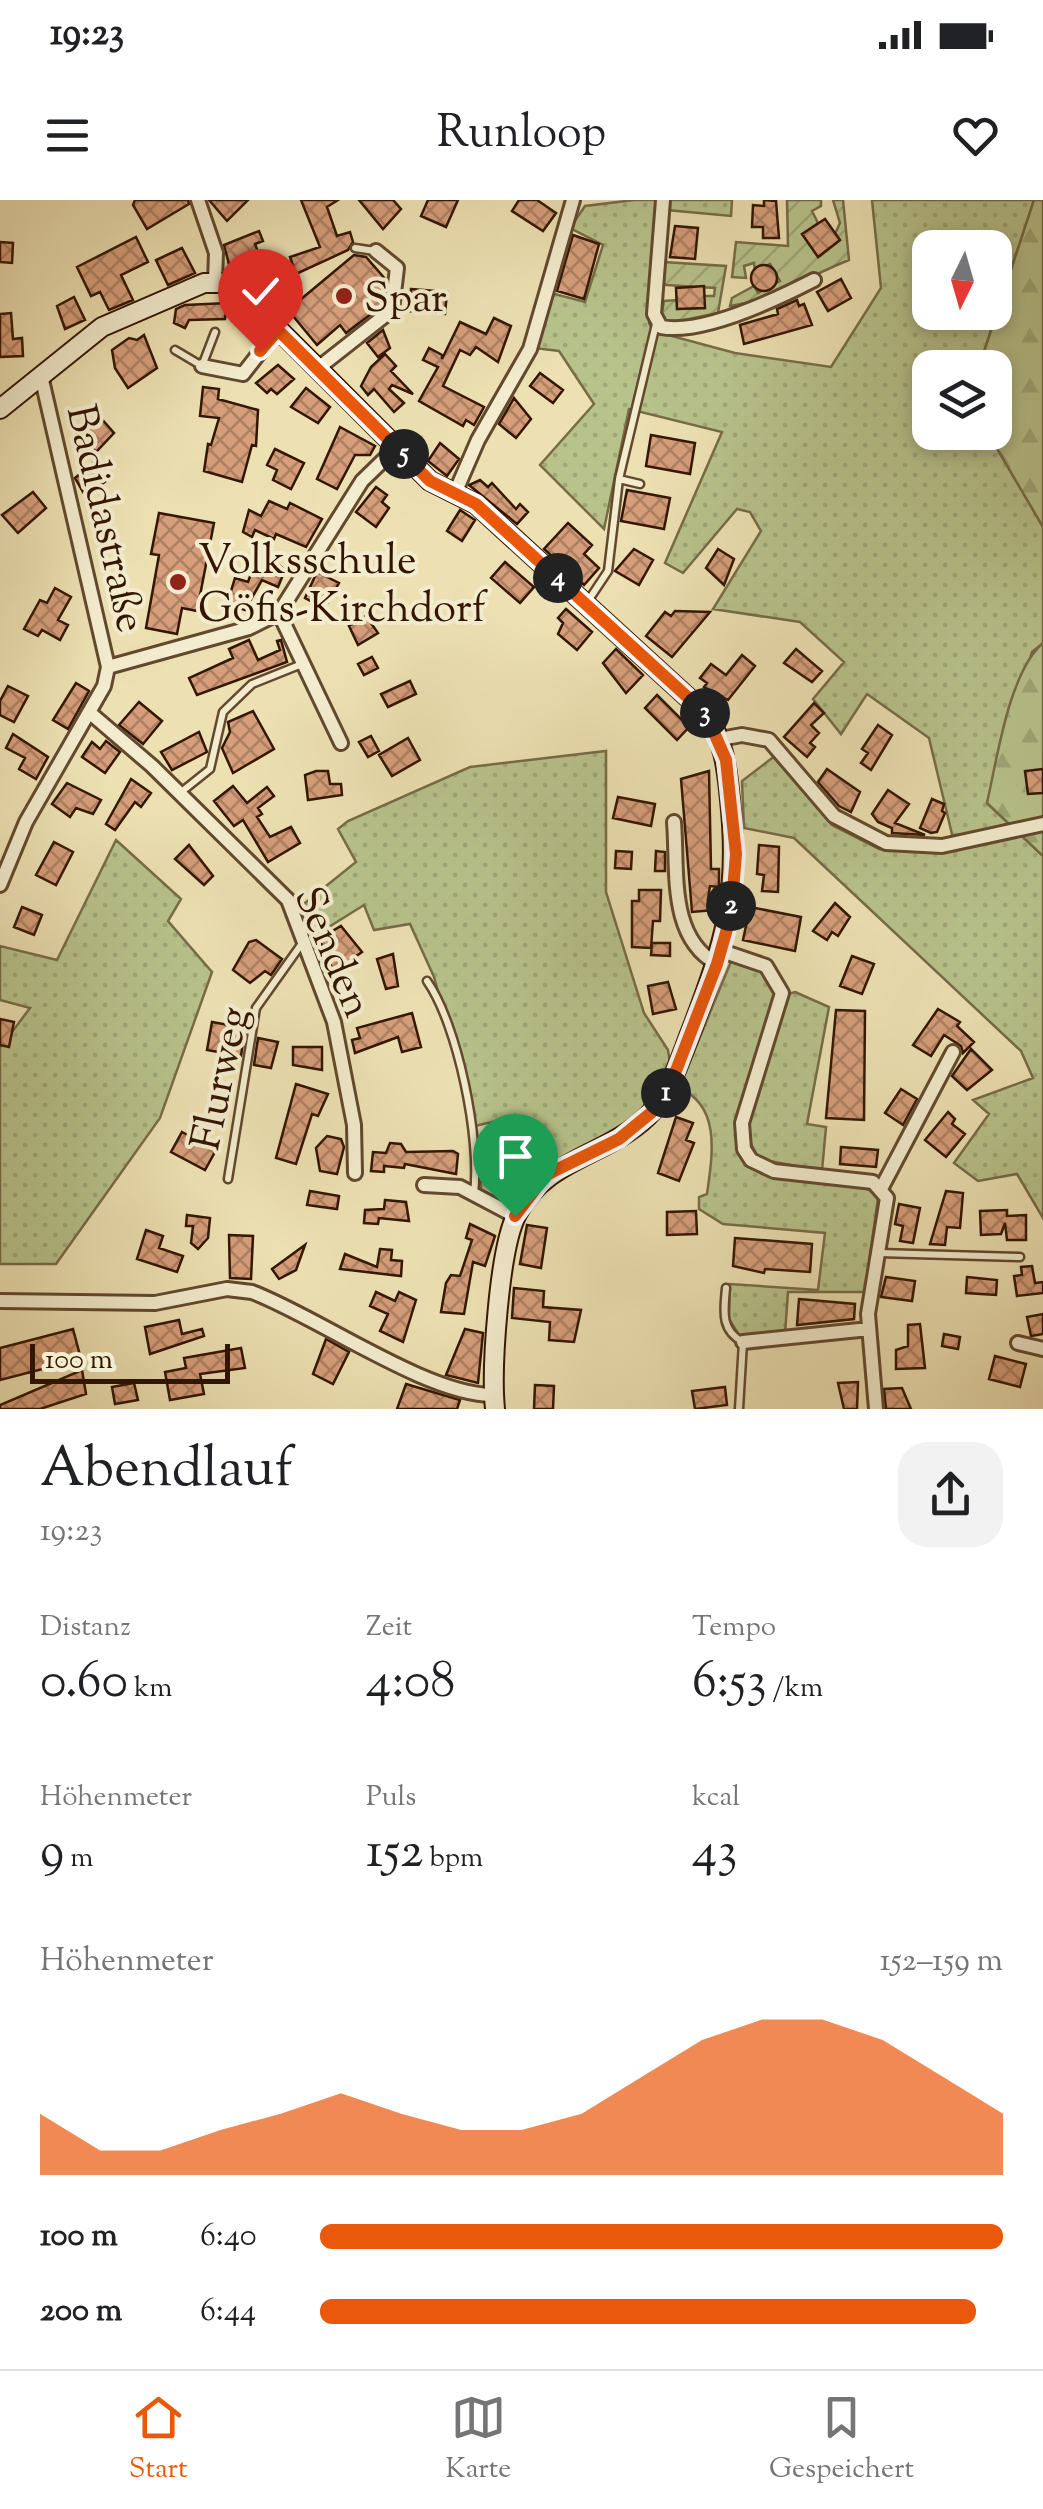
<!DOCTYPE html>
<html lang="de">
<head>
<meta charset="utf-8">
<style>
	body { margin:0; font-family:"Sorts Mill Goudy",serif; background:#f2f2f2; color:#202124; height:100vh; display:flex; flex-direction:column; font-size:38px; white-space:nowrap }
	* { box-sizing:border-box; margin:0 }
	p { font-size:32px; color:#757577 }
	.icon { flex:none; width:55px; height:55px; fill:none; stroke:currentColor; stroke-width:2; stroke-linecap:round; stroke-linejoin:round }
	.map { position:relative; height:1209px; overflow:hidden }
	.panel { display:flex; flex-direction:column; background:#fff; flex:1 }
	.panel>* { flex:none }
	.needle { width:65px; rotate:185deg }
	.tools { position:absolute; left:912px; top:30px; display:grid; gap:20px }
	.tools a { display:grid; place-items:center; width:100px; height:100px; border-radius:20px; background:#fff; box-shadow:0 5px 15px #0003; font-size:50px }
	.scale { position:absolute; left:30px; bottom:25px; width:200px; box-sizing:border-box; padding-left:10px; border:5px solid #331600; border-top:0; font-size:28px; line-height:35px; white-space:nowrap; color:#331600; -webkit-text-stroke:8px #f3ecce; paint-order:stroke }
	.pin { position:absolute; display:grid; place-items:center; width:85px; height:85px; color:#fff; margin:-102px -42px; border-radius:50% 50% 50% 0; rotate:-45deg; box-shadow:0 0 10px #0007 }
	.pin .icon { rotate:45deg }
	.km { position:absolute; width:50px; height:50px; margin:-25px; border-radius:50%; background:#222; color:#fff; font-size:28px; line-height:50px; text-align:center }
	.round { display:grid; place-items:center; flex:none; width:105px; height:105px; border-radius:30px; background:#f2f2f2 }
	.summary { display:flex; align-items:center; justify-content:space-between; height:170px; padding:0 40px }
	h1 { font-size:55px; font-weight:600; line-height:75px }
	.figures { display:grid; grid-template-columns:repeat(3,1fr); gap:15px; height:170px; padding:10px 40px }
	.figures div { display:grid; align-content:center }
	.figures b { font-size:50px; font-weight:600 }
	.figures small { font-size:28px; font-weight:400 }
	.figures p { font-size:28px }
	.chart { height:280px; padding:20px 40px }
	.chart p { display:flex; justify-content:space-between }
	.chart svg { width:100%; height:180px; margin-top:10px; fill:#ea580c; opacity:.7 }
	ul { padding:0 40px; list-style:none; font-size:32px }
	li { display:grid; grid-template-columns:160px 120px 1fr; align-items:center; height:75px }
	li i { height:25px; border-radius:12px; background:#ea580c }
	.status { display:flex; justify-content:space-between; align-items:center; height:70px; padding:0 50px; background:#fff; direction:ltr }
	.status svg { height:28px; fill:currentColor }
	header { display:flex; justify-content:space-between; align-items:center; height:130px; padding:0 40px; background:#fff; font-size:45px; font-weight:600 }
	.dock { display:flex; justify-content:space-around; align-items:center; height:140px; border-top:2px solid #e0e0e0; background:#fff; font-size:28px; color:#757577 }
	.dock a { display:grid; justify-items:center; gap:5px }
	.dock .on { color:#ea580c }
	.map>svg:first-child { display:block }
</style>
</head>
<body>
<div class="status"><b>19:23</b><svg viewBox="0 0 49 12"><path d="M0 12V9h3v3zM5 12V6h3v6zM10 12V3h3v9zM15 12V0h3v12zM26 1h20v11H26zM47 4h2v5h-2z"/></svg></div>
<header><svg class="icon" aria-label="menu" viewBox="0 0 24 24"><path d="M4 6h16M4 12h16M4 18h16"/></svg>Runloop<svg class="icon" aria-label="heart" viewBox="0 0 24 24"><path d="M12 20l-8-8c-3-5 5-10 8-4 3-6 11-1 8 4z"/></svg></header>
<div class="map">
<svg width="1043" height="1209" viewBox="0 0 1043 1209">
	<defs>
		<pattern id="grass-dots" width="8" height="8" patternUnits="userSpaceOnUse" patternTransform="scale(2.5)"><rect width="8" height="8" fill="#b8c38c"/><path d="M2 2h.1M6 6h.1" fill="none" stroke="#9fa777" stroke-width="1.8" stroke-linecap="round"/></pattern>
		<pattern id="forest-firs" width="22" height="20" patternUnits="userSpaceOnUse" patternTransform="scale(2.5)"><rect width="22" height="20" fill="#b8c38c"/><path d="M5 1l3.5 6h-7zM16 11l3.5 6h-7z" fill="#9fa777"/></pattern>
		<pattern id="garden-furrows" width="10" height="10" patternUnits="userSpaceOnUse" patternTransform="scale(2.5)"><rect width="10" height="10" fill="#b8c38c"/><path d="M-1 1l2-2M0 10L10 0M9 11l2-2" fill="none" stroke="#9fa777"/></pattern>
		<pattern id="building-cross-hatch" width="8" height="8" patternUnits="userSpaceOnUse" patternTransform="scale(2.5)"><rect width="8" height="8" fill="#d69e7b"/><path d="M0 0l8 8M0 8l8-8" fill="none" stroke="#ae8062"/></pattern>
	</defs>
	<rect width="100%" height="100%" fill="#ede1b3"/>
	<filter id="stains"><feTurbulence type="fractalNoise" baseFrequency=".002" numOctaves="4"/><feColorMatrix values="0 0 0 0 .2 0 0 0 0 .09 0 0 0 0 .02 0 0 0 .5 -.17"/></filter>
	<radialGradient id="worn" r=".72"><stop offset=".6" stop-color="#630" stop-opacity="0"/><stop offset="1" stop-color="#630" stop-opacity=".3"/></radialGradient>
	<path fill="url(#grass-dots)" stroke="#766c46" stroke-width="2.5" fill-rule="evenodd" d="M634 0H660L649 123 653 131 735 153 831 167 881 88 872 0H1034L979 167 930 168V232L988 233 1043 327V443L1032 452 987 603 1043 656V1018L1017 974 978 981 954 963 989 914 973 900 1033 878 1021 851 794 638 744 628 742 581 780 552 832 625 879 649 956 651 929 538 867 494 841 534 813 499 844 462 800 422 713 409 761 331 750 312 737 309 683 373 665 363 722 232 629 209 604 329 540 265 594 204 559 151 534 148 551 93 585 102 603 45 570 28 585 6ZM930 48H995V112H930Z
		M668 0H732L731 16 667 10Z
		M606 551V692L644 813 668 850 671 869 646 909 512 1007 481 992V972L484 969 507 977 536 934 509 918 475 926 434 777 410 724 374 730 364 705 308 740 300 707 356 662 338 629 348 621 470 567Z
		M116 640 181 699 168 721 212 772 160 918 56 1064H0V848L30 808 0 800V746L57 760Z
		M732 759 761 768 777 799 736 926 744 962C778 991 859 970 878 998L865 1092H788L785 1134 739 1135 729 1119 730 1084 818 1090 825 1033 723 1024 699 1009V997L707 994C712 957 722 906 679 888Z
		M795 792 829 807 807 924 826 927 822 971 759 959 747 936 748 918 788 794Z"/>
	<path fill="url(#forest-firs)" stroke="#766c46" stroke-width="2.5" d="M1034 0H1043V327L988 233 995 232V168L979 167Z
		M1043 443V656L987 603C997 559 1009 472 1043 443Z"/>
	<path fill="url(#garden-furrows)" stroke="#766c46" stroke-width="2.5" d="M787 0H821V6L812 11 818 23 803 34 819 57 839 41 835 34 840 23 833 0H843L849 60C808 76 774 100 730 106L732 98 754 86 758 93 780 81 770 64 755 72 754 63 744 66 746 78 732 77 736 42 788 46Z
		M663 62 726 66 718 113 670 123 661 118 664 101 677 100 678 109 704 108V96H714L715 88 666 85 662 82Z"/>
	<path fill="url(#building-cross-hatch)" stroke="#331600" stroke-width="2.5" d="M135 0H188L189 4 147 29 133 5Z
		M209 0H248L227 21Z
		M301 0H338L327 7 337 36 350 32 353 42 348 50 296 74 290 57 320 47Z
		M359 0H393L401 9 383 29Z
		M428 0H458L446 27 421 16Z
		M519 0H537L556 13 543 31 512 11Z
		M764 0 776 1 779 38H763V27H752L753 5 764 6Z
		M825 19 840 40 818 57 802 34Z
		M675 26 698 28 695 59 670 57Z
		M259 31 263 41 255 44 261 60 231 72 224 45Z
		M573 35 599 44 584 99 557 91Z
		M136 37 148 62 121 75 133 100 109 110 100 92 91 96 77 67Z
		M0 42 13 43 12 63 0 62Z
		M182 48 195 73 168 85 156 60Z
		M354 55 366 57 386 80 380 93 383 105 346 133 340 125 317 145 288 110Z
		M751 78a13 13 0 1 1 26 0a13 13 0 1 1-26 0Z
		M841 79 851 98 828 111 817 92Z
		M704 86 705 108 677 109 676 88Z
		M411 89 447 92 445 114 409 111Z
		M74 97 85 120 65 129 57 106Z
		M797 100 799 106 804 104 812 125 744 144 740 125 778 114 777 109Z
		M227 103 225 119 189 120 185 128 174 123 176 109 185 105Z
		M11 113 13 139 22 138 23 156 0 157V114Z
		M494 118 511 126 498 162 476 147 470 155 460 150 443 186 484 207 474 225 466 220 463 226 419 201 438 167 423 160 429 148 442 155V159L460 122 486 134Z
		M383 130 390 148 378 157 367 143Z
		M144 135 157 168 128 188 115 168 112 150 129 138 137 140Z
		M385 154 396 166 391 171 413 194 392 185 389 189 404 203 394 212 374 189 368 195 361 186 371 167Z
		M278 165 294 179 277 194 271 189 267 193 256 183Z
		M540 173 563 190 553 203 530 186Z
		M203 187 219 189 218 199 258 210 256 246 252 245 242 282 204 271 208 244 211 245 219 218 200 216Z
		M306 188 330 207 318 223 291 207Z
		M514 198 531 219 516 238 499 224Z
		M100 217 114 233 96 252 80 232Z
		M340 227 375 246 370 255H355L337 289 317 279Z
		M651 235 695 243 690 274 646 266Z
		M440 243 459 259 447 276 428 261Z
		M275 249 304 263 291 289 273 280 277 270 267 265Z
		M93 263 107 280 86 297 75 278Z
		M480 280 488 287 492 283 516 309 520 304 528 312 517 324 469 285Z
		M376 287 387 295 382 302 389 308 376 327 356 312Z
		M627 290 670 298 664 329 621 321Z
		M33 292 46 308 18 333 2 315Z
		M269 301 287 309 290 303 322 319 306 347 276 334 274 339 255 330 252 337 243 332 249 310 261 316Z
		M460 310 475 320 462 341 447 331Z
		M159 313 214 323 197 411 182 408 177 434 146 428 159 355 151 354Z
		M568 323 592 345 584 354 599 368 584 385 544 349Z
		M634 349 653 360 639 385 615 371Z
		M718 349 734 359 724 385 706 368Z
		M273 360 285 370 278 387 262 380 245 410 227 404 235 378 248 382 252 371 263 376Z
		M505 362 534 387 520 403 491 378Z
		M317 372 339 383 328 402 324 399 320 406 305 398Z
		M55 388 71 397 58 420 68 425 60 440 42 430 38 436 24 429 40 400 47 403Z
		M566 409 592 432 577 450 558 434 563 423 558 418Z
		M675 411 710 412 672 457 646 436 665 412 671 416Z
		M366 416 378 433 358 445 349 426Z
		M249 440 258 460 280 450 277 441 281 440 287 462 197 495 189 478 233 458 229 449Z
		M616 449 643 475 626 493 603 463Z
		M796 449 822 471 812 482 784 463Z
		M742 455 755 466 728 500 704 487 707 483 700 478 711 464 726 475Z
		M372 457 378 468 364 475 358 464Z
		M410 481 416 494 388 507 381 494Z
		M76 483 89 491 68 529 53 520Z
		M8 486 28 496 14 522 0 515V501Z
		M657 495 689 527 677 540 645 508Z
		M139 502 162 521 143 544 119 525Z
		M814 503 824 513 811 525 819 533 810 543 815 547 807 557 784 537Z
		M253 511 274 549 233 573 222 548 230 532 228 522Z
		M878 525 892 535 871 570 861 563 868 553 862 549Z
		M199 532 207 552 172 570 161 552Z
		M13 534 48 557 36 579 19 569 25 558 6 548Z
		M371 536 379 551 368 557 359 542Z
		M408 538 420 560 392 576 379 555Z
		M106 541 120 552 105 573 82 557 92 542 100 549Z
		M827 569 860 592 851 612 839 606 818 582Z
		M1043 569V593L1028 594 1025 571Z
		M316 571H328L330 584H341L342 595 308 600 305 575Z
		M709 571 711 669H719V687L710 686 708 699 713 700 714 710 692 712 681 579Z
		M131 579 151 593 141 607 135 602 115 630 106 624Z
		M67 583 101 600 93 614 76 608 70 617 52 604Z
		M233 586 247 603 267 587 274 596 258 608 262 614 257 617 270 637 291 627 300 643 268 662 243 620 234 626 214 601Z
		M888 590 909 604 895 623 925 635 892 633V628L878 622 872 614Z
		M618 597 655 604 651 626 613 618Z
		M932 599 944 604 942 611 945 613 937 632 931 633 920 628Z
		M54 642 73 652 56 685 36 675Z
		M189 645 213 676 204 685 175 659Z
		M759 645 779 647 778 692 762 691 764 675 757 674Z
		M616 651 632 652 631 669 615 668Z
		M656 651 665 652V671H655Z
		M639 690H661L660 721H653L651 748 632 747V701H639Z
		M835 703 850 717 838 736 832 732 827 740 813 731Z
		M22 707 42 715 34 735 14 727Z
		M750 707 801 717 795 751 743 740Z
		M341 726 362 752 334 772 319 739Z
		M256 740 282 759 271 775 265 771 250 783 233 770 249 742Z
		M652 743H670V756L651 755Z
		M393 754 398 786 386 789 377 759Z
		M852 756 874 764 862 794 840 786Z
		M668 782 676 809 653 814 648 786Z
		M938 809 960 822 957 826 974 842 963 853 961 846 944 835 931 856 913 845Z
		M836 810 865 811 864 920 826 918Z
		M412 813 421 847 402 852 398 837 355 853 352 840 360 838 357 828Z
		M0 819 14 822 9 847 0 845Z
		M212 822 240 827 238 835 244 836 241 856 207 850Z
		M258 838 278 842 271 868 254 865Z
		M293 847H322V870L293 865Z
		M971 849 992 870 967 890 952 876Z
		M296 884 328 894 318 916 312 914 296 964 276 958Z
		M901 889 917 899 903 925 885 913Z
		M948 912 955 919 952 924 965 934 946 957 925 940Z
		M676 917 693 923 686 940 694 943 679 981 658 973Z
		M489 931 516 939 509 963 494 959 496 952 484 948Z
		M182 932 216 950 205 970 171 952Z
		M327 936 341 939 344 947 337 974 320 971 316 948Z
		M390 943 401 944 406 952 453 951 458 954 456 974 405 964 404 968 384 966V972L371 971 373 952 386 953Z
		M841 947 878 950 876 967 840 964Z
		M310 991 339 996 337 1009 307 1005Z
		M946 991 963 993 960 1028 947 1027 945 1045 930 1044Z
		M385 1000 406 1002 409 1021 379 1018 378 1024 364 1023 365 1010 384 1009Z
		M899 1004 920 1008 913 1043 900 1041 903 1026 895 1024Z
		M1007 1010V1016L1026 1015V1040H1007L1005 1023 1001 1034 981 1035 980 1011Z
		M696 1011 697 1034 667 1035V1012Z
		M187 1015 210 1018 208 1038 198 1049 191 1043 193 1026H186Z
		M470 1024 495 1036 485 1066 473 1062 464 1114 441 1112 446 1083 451 1075 460 1076 472 1040 466 1038Z
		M527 1025 547 1028 541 1068 520 1064Z
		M146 1030 163 1036 159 1048 183 1056 177 1072 137 1059Z
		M229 1035 253 1036 251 1079 230 1078Z
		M735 1038 812 1044 810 1072 765 1069 764 1073 733 1066Z
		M305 1045 296 1070 279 1079 272 1069Z
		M380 1049 392 1050 391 1060 402 1061 401 1076 340 1069 345 1054 377 1067Z
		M1032 1066 1035 1083 1043 1082V1093L1017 1096 1014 1076 1022 1075 1021 1067Z
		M886 1077 915 1081 912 1101 881 1097Z
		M967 1077 997 1080 996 1095 966 1093Z
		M514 1088 544 1091 543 1107 581 1110 574 1142 549 1140 550 1122 512 1118Z
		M376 1092 395 1101 399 1092 416 1100 403 1142 380 1131 388 1114 370 1106Z
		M799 1099 855 1104 854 1119 797 1125Z
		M1043 1114V1134L1031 1136 1027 1117Z
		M179 1120 182 1134 202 1129 204 1136 150 1154 145 1127Z
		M920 1124 925 1168 896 1169V1150L908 1146V1125Z
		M73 1129 81 1159 0 1180V1148Z
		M465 1129 483 1133 478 1183 446 1175Z
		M944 1134 960 1137 958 1149 942 1146Z
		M326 1139 349 1152 333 1184 313 1174Z
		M241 1148 245 1168 200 1174 204 1194 170 1200 165 1172 186 1168 184 1158Z
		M995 1156 1026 1164 1020 1187 989 1179Z
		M82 1170 86 1194 40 1209H0V1205Z
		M858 1182 857 1209H844L838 1183Z
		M134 1183 138 1200 115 1204 112 1187Z
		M406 1184 460 1200 457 1209H397Z
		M535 1185 554 1186 553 1209H534Z
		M725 1187 727 1205 695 1209 692 1191Z
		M902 1188 911 1209H886L884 1189Z"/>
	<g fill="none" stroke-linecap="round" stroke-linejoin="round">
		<defs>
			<path id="service" d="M355 48 375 51
				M175 150 202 166 215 132
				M640 284 619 279 656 124
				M588 401 608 371 619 279
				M180 593 210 569 223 512 252 484 302 464
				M427 781C458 825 481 941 474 993
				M228 979 256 808 303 742
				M879 1053 1020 1057
				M726 1088C724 1110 720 1130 743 1142L739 1209"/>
			<path id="minor" d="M198 0 216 53 215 82
				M663 0 654 114 661 127C703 135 777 99 814 80
				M202 166 243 174 278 129
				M317 169 392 110 397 68 376 51
				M455 293 478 240 530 149 573 0
				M279 413 341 543
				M108 467 249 428 279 413 362 281 397 247
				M89 512 152 566 288 700 334 822 354 925 355 973
				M720 539 742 535 769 540 834 616 886 643 942 646 1043 624
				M674 622C678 671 668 737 717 764
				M0 685 26 622 104 486 108 467 42 180
				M722 751 766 766 782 793 742 923 744 949 751 960 774 971 873 982 887 998 868 1114 876 1209
				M424 985 460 987 515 1016
				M882 987 953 852
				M0 1101 155 1103 227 1089 252 1092C318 1117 427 1195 493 1195
				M743 1142 869 1129
				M1018 1143 1043 1149"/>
			<path id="secondary" d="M0 209 102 127 204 83H225L273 124 430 281 476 304 706 514C724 541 727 568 730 600 740 694 725 742 692 829 680 859 671 892 648 916 607 956 545 959 517 1014 499 1048 491 1169 495 1209"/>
		</defs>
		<use href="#service" stroke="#62492d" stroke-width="11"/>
		<use href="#minor" stroke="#62492d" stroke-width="18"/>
		<use href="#secondary" stroke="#331600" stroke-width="22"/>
		<use href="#service" stroke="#f3ecce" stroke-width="6"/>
		<use href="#minor" stroke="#f3ecce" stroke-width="12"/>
		<use href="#secondary" stroke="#f3ecce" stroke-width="18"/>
	</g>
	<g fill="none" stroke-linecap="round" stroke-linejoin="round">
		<defs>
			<path id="route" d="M260 151 278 130 430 281 476 304 706 514 726 560 736 654 731 715 717 764 669 889 652 912 619 939 546 975 515 1016"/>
		</defs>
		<use href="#route" stroke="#fff" stroke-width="20"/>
		<use href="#route" stroke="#ea580c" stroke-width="12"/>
	</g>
	<g fill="#8f2418" stroke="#f3ecce" stroke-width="4">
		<circle cx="344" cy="96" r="10"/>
		<circle cx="178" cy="382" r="10"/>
	</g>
	<g text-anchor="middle" stroke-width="8" stroke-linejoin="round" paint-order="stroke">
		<g font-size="42" fill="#331600" stroke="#f3ecce" text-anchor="start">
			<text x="364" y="111">Spar</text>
			<text x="198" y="373">Volksschule<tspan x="198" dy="48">Göfis-Kirchdorf</tspan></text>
		</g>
		<g font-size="42" fill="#331600" stroke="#f3ecce">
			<text transform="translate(108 318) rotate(77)" y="15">Badidastraße</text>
			<text transform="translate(335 751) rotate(67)" y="15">Senden</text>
			<text transform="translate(218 878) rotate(-78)" y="15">Flurweg</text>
		</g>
	</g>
	<rect width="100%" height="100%" filter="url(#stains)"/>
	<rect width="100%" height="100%" fill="url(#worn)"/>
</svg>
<div class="tools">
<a><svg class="needle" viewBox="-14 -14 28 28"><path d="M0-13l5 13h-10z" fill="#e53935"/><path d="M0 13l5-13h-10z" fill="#757577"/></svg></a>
<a><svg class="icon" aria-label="layers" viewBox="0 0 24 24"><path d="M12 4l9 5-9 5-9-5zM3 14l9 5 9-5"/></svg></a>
</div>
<div class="scale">100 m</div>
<div class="pin" style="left:515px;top:1016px;background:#1e9e55"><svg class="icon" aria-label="arrive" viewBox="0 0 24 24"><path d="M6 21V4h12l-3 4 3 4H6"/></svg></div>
<div class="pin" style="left:260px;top:151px;background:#d93025"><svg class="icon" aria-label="check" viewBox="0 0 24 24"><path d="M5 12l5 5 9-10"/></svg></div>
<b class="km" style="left:666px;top:893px">1</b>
<b class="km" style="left:731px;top:706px">2</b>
<b class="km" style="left:705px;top:513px">3</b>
<b class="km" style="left:558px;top:378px">4</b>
<b class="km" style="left:404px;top:254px">5</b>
</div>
<section class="panel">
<div class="summary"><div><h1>Abendlauf</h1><p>19:23</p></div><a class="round"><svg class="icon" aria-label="share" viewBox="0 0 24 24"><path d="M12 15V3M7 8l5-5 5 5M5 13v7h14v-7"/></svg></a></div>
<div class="figures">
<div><p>Distanz</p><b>0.60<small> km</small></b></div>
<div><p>Zeit</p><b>4:08</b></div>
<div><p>Tempo</p><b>6:53<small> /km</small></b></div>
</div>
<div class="figures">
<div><p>Höhenmeter</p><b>9<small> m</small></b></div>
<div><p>Puls</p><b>152<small> bpm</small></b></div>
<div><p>kcal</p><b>43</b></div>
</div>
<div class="chart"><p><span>Höhenmeter</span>152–159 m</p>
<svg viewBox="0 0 160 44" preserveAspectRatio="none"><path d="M0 44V29L10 38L20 38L30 33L40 29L50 24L60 29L70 33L80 33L90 29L100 20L110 11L120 6L130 6L140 11L150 20L160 29V44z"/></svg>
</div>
<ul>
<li><b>100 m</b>6:40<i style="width:100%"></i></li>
<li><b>200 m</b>6:44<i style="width:96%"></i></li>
</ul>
</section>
<nav class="dock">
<a class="on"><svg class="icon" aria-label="home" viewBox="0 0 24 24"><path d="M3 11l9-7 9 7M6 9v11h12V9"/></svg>Start</a>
<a><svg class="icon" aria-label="map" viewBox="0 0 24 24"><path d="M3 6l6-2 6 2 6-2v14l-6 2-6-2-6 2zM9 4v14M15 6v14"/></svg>Karte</a>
<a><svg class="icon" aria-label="saved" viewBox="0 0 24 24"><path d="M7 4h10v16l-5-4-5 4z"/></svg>Gespeichert</a>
</nav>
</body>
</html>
